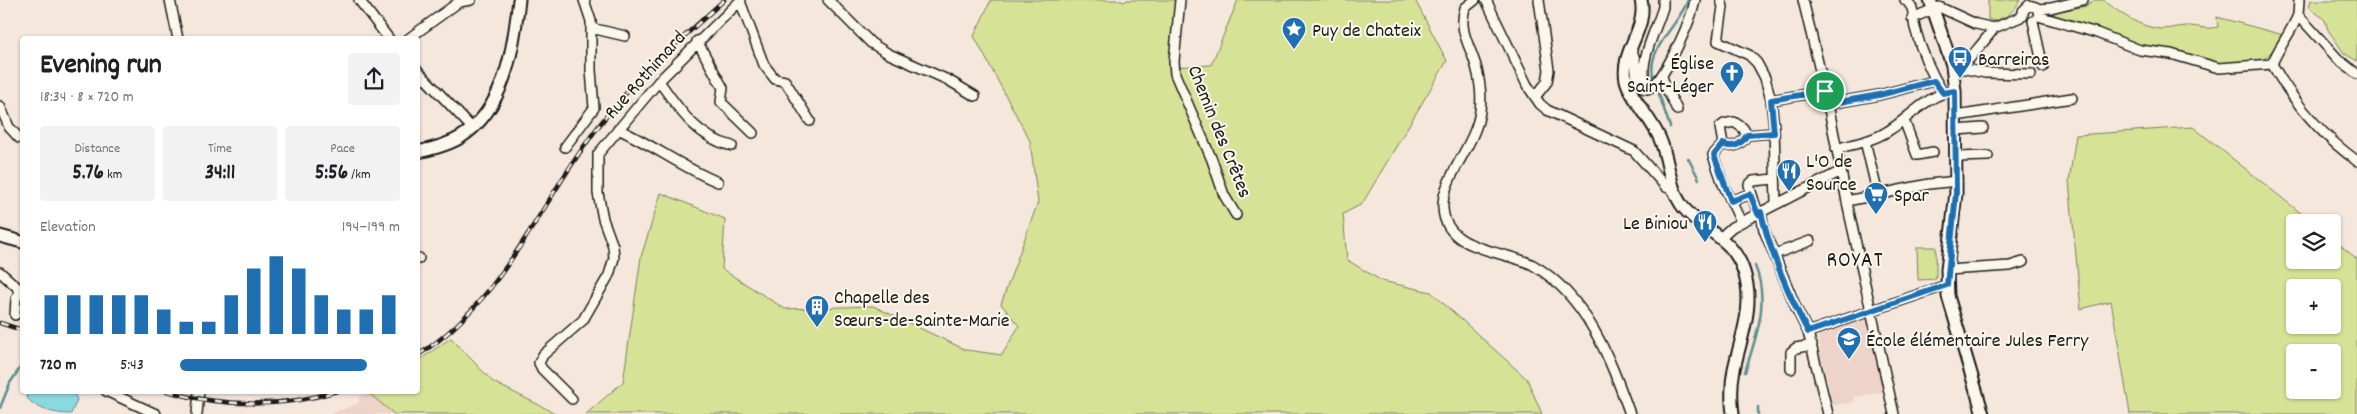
<!DOCTYPE html>
<html lang="en">
<head>
<meta charset="utf-8">
<style>
	body { margin:0; font-family:Dekko,sans-serif; background:#f2f2f2; color:#202124; height:100vh; display:flex; flex-direction:column; font-size:19px; white-space:nowrap }
	* { box-sizing:border-box; margin:0 }
	p { font-size:16px; color:#757577 }
	.icon { flex:none; width:28px; height:28px; fill:none; stroke:currentColor; stroke-width:2; stroke-linecap:round; stroke-linejoin:round }
	.map { position:relative; flex:1; overflow:hidden }
	.details { position:absolute; left:20px; top:36px; width:400px; height:358px; display:flex; flex-direction:column; background:#fff; border-radius:5px; box-shadow:0 1px 4px #0004 }
	.details>* { flex:none }
	.fabs { position:absolute; left:2286px; top:214px; display:grid; gap:10px }
	.fabs a { display:grid; place-items:center; width:55px; height:55px; border-radius:5px; background:#fff; box-shadow:0 1px 4px #0004; font-size:25px }
	.pin { position:absolute; display:grid; place-items:center; width:42px; height:42px; color:#fff; margin:-21px; border:2px solid #fff; border-radius:50%; box-shadow:0 1px 5px #0007 }
	.round { display:grid; place-items:center; flex:none; width:52px; height:52px; border-radius:5px; background:#f2f2f2 }
	.summary { display:flex; align-items:center; justify-content:space-between; height:85px; padding:0 20px }
	h1 { font-size:28px; font-weight:800; line-height:38px }
	.metrics { display:grid; grid-template-columns:repeat(3,1fr); gap:8px; height:85px; padding:5px 20px }
	.metrics div { display:grid; align-content:center; border-radius:5px; background:#f2f2f2; text-align:center }
	.metrics b { font-size:21px; font-weight:800 }
	.metrics small { font-size:14px; font-weight:400 }
	.metrics p { font-size:14px }
	.chart { height:140px; padding:10px 20px }
	.chart p { display:flex; justify-content:space-between }
	.chart svg { width:100%; height:90px; margin-top:5px; stroke:#1f6fb2; stroke-width:6 }
	ul { padding:0 20px; list-style:none; font-size:16px }
	li { display:grid; grid-template-columns:80px 60px 1fr; align-items:center; height:38px }
	li i { height:12px; border-radius:6px; background:#1f6fb2 }
	.map>svg:first-child { display:block }
</style>
</head>
<body>
<div class="map">
<svg width="2357" height="414" viewBox="0 0 2357 414">
	<rect width="100%" height="100%" fill="#f5e7dc"/>
	<filter id="ink" filterUnits="userSpaceOnUse"><feTurbulence type="fractalNoise" baseFrequency=".02" numOctaves="2"/><feDisplacementMap in="SourceGraphic" scale="10" xChannelSelector="R" yChannelSelector="G"/><feConvolveMatrix kernelMatrix="1 2 1 2 8 2 1 2 1" color-interpolation-filters="sRGB"/></filter>
	<g filter="url(#ink)">
		<path fill="#eed3c8" d="M1865 317 1868 319 1884 392 1854 397 1855 402 1833 405 1831 398H1828L1827 393 1830 392 1820 352H1821L1818 334Z
			M368 393 394 414H330L359 403V397Z"/>
		<path fill="#d6e396" stroke="#798059" fill-rule="evenodd" d="M991 0H1119L1124 2 1127 0H1177L1173 67 1211 65 1238 0H1415L1447 61 1362 204 1343 214 1347 260 1382 281 1431 292 1527 379 1542 414H586L623 382 641 257 661 193 725 219 722 269 785 309 873 306 966 350 1002 355 1019 326 1001 304 1038 202 1030 141 974 36Z
			M1988 0H2020C2015 11 2006 18 1994 21L1988 19Z
			M2095 0H2104C2120 14 2141 28 2163 29 2171 29 2179 26 2187 26 2200 26 2204 30 2218 27L2217 17 2283 35C2274 50 2265 63 2247 66 2228 69 2208 63 2190 59 2144 49 2100 34 2055 19L2054 12 2087 6Z
			M2311 0H2357V61L2344 53 2328 30 2325 20 2309 7Z
			M2193 127 2312 222H2295V260H2332L2333 239 2357 259V414H2130L2111 301 2081 309 2069 181 2076 135ZM2295 288H2332V325H2295ZM2295 352H2332V390H2295Z
			M1917 247H1936V279L1918 280Z
			M451 338 493 382 557 414H394L366 391H418V361Z"/>
		<path fill="#89dadf" stroke="#5d8e91" d="M28 391H65L75 395 77 400 71 414C55 414 37 410 26 397Z"/>
		<g fill="none" stroke-linecap="round" stroke-linejoin="round">
			<path stroke="#5d8e91" stroke-width="2.5" d="M1654 80C1644 49 1679 26 1688 0
				M1656 85 1670 127
				M1688 158 1699 179
				M1745 372C1756 337 1770 302 1755 266
				M1758 407V414
				M0 408 10 383 22 365"/>
			<defs>
				<path id="street" d="M170 0 178 39
					M359 0 389 39
					M828 0 871 43 889 54 948 80 975 96
					M1180 0 1174 61 1175 74 1212 160 1224 195 1236 215
					M1475 0 1465 8C1458 31 1470 45 1476 66 1480 79 1482 97 1480 111 1476 145 1441 179 1443 208 1445 252 1505 250 1533 265 1587 296 1610 359 1630 414
					M1486 0 1527 85 1540 104 1547 110 1634 151 1666 187 1676 192
					M1721 0 1723 7 1718 41 1749 55 1757 63 1765 78 1771 100 1774 127 1776 204
					M1803 0 1828 104 1849 212 1894 414
					M1905 0C1916 7 1912 17 1915 28 1921 51 1931 73 1943 93
					M740 1 764 65 775 79 785 81 810 121
					M459 2 471 0
					M2038 9 2051 8 2083 0
					M2298 15 2299 0
					M2023 16V11L2029 5 2036 7 2039 13
					M2038 16 2097 33 2140 50 2171 54 2219 68 2272 64
					M1912 18 1939 7 1976 24 1994 28 2023 16
					M2033 21 2043 67
					M591 28 625 36
					M408 39 459 2 458 0
					M697 41 723 88 721 102 753 133
					M1631 48 1635 59 1637 82 1645 89
					M1961 68 1985 73 2031 74
					M418 71 472 128
					M1958 71C1963 67 1992 32 1994 28
					M2357 74 2339 60 2298 15C2291 33 2278 48 2272 64 2294 103 2321 135 2357 161
					M1662 76C1665 89 1672 98 1677 110
					M659 81C678 108 697 138 732 146
					M1648 89C1664 83 1692 18 1695 0
					M1648 89C1635 65 1656 32 1663 7V0
					M1535 97 1547 82 1549 70 1539 0
					M1771 100 1825 91
					M1828 104 1879 95 1934 81
					M0 106 9 127 19 138
					M1956 116 2072 98
					M1904 120 1917 155 1933 152
					M618 129C653 145 683 168 718 182
					M1956 130 1983 128
					M1865 141 1878 195
					M1723 144C1733 149 1741 145 1747 135L1774 133
					M565 147 594 108 591 70V21L584 0
					M1836 149C1853 144 1873 141 1888 131 1910 118 1928 93 1955 91
					M1957 157 1988 156
					M1731 201 1750 194
					M1847 201 1929 184 1957 181
					M1761 212 1764 230 1797 310 1808 332 1828 414
					M1758 214 1749 185 1753 181 1775 179
					M1741 222 1723 184 1713 155 1723 144 1720 127 1724 124 1734 122 1743 128 1747 135
					M1721 237 1732 227 1841 171
					M1775 254 1810 241
					M418 259 419 258
					M1947 270 2010 266 2023 262
					M0 272 17 287 19 294 16 299 15 315
					M1808 332 1947 285
					M1791 369V352L1796 348 1812 345
					M106 391 156 414
					M572 399 542 369 539 363 543 355 583 320 609 275 614 258 613 246 603 219 598 193V154L659 81 741 0
					M197 414 199 391"/>
				<path id="secondary" d="M1641 0C1648 29 1620 51 1626 80 1630 97 1653 121 1660 139 1669 160 1669 189 1683 207 1704 233 1733 236 1744 272 1755 306 1741 336 1734 369 1731 384 1731 398 1733 414
					M1930 0 1952 65 1955 91 1956 193 1947 270 1948 296 1983 414
					M418 152C432 149 448 145 461 137 506 108 513 48 519 0
					M0 236 22 242"/>
			</defs>
			<use href="#street" stroke="#1c1c1c" stroke-width="12"/>
			<use href="#secondary" stroke="#1c1c1c" stroke-width="15"/>
			<use href="#street" stroke="#fbf7ec" stroke-width="9"/>
			<use href="#secondary" stroke="#fbf7ec" stroke-width="11"/>
			<defs>
				<path id="rail" d="M0 323 22 330
					M418 355C505 300 540 201 601 123 636 77 682 39 724 0
					M167 391C221 407 283 408 337 391"/>
			</defs>
			<use href="#rail" stroke="#1c1c1c" stroke-width="4.5"/>
			<use href="#rail" stroke="#fbf7ec" stroke-width="2.5" stroke-dasharray="8" stroke-linecap="butt"/>
		</g>
	</g>
	<g fill="none" stroke-linecap="round" stroke-linejoin="round" filter="url(#ink)">
		<defs>
			<path id="route" d="M1934 81 1943 93 1955 91 1956 193 1947 285 1808 332C1789 295 1770 253 1761 212L1758 214 1750 194 1731 201 1714 155 1723 144C1733 149 1741 145 1747 135L1774 133 1771 100 1825 91 1828 104 1879 95Z"/>
		</defs>
		<use href="#route" stroke="#fff" stroke-width="10"/>
		<use href="#route" stroke="#1f6fb2" stroke-width="6"/>
	</g>
	<defs>
		<symbol id="sight-pin" viewBox="-11 -11 22 30"><path d="M0 17L-7.5 6A9.5 9.5 0 1 1 7.5 6Z" fill="#1f6fb2" stroke="#fbf7ec"/><path d="M0-6L1.8-2.2L6-1.7L2.9 1.2L3.7 5.4L0 3.3L-3.7 5.4L-2.9 1.2L-6-1.7L-1.8-2.2Z" fill="#fff"/></symbol>
		<symbol id="bus-pin" viewBox="-11 -11 22 30"><path d="M0 17L-7.5 6A9.5 9.5 0 1 1 7.5 6Z" fill="#1f6fb2" stroke="#fbf7ec"/><path d="M-5-6H5V4H4V6H2V4H-2V6H-4V4H-5ZM-3.5-4V0h7V-4ZM-3.5 1.2v1.5H-2V1.2ZM2 1.2v1.5H3.5V1.2Z" fill="#fff"/></symbol>
		<symbol id="church-pin" viewBox="-11 -11 22 30"><path d="M0 17L-7.5 6A9.5 9.5 0 1 1 7.5 6Z" fill="#1f6fb2" stroke="#fbf7ec"/><path d="M-1.2-6h2.4v3.5h3.3v2.4h-3.3V6h-2.4V-.1h-3.3v-2.4h3.3Z" fill="#fff"/></symbol>
		<symbol id="restaurant-pin" viewBox="-11 -11 22 30"><path d="M0 17L-7.5 6A9.5 9.5 0 1 1 7.5 6Z" fill="#1f6fb2" stroke="#fbf7ec"/><path d="M-5-6h1v4h1v-4h1v4h1v-4h1v5L-1.5 .5V6h-2V.5L-5-1ZM5-6V6H3V1.5H1.5Q1.5-4 5-6Z" fill="#fff"/></symbol>
		<symbol id="supermarket-pin" viewBox="-11 -11 22 30"><path d="M0 17L-7.5 6A9.5 9.5 0 1 1 7.5 6Z" fill="#1f6fb2" stroke="#fbf7ec"/><path d="M-6-5.5h2.5l.6 2H6L4.5 2H-2.5L-4.4-4H-6ZM-1.5 3.2a1.3 1.3 0 1 0 .1 0ZM3 3.2a1.3 1.3 0 1 0 .1 0Z" fill="#fff"/></symbol>
		<symbol id="building-pin" viewBox="-11 -11 22 30"><path d="M0 17L-7.5 6A9.5 9.5 0 1 1 7.5 6Z" fill="#1f6fb2" stroke="#fbf7ec"/><path d="M-4-6H4V6H1V3H-1V6H-4ZM-2.5-4.3h1.7v1.8h-1.7ZM.8-4.3h1.7v1.8H.8ZM-2.5-1h1.7V.8h-1.7ZM.8-1h1.7V.8H.8Z" fill="#fff"/></symbol>
		<symbol id="school-pin" viewBox="-11 -11 22 30"><path d="M0 17L-7.5 6A9.5 9.5 0 1 1 7.5 6Z" fill="#1f6fb2" stroke="#fbf7ec"/><path d="M0-5L7-2L0 1L-7-2ZM-4 1L0 2.5L4 1V4Q0 6-4 4Z" fill="#fff"/></symbol>
	</defs>
	<g fill-rule="evenodd">
		<use href="#sight-pin" x="1280" y="15" width="28" height="38"/>
		<use href="#bus-pin" x="1946" y="44" width="28" height="38"/>
		<use href="#church-pin" x="1718" y="59" width="28" height="38"/>
		<use href="#restaurant-pin" x="1775" y="157" width="28" height="38"/>
		<use href="#supermarket-pin" x="1862" y="180" width="28" height="38"/>
		<use href="#restaurant-pin" x="1691" y="208" width="28" height="38"/>
		<use href="#building-pin" x="803" y="293" width="28" height="38"/>
		<use href="#school-pin" x="1835" y="325" width="28" height="38"/>
	</g>
	<g text-anchor="middle" stroke-width="4" stroke-linejoin="round" paint-order="stroke">
		<g font-size="20" fill="#1c1c1c" stroke="#fbf7ec" text-anchor="start">
			<text x="1312" y="36">Puy de Chateix</text>
			<text x="1978" y="65">Barreiras</text>
			<text x="1714" y="69" text-anchor="end">Église<tspan x="1714" dy="23">Saint-Léger</tspan></text>
			<text x="1806" y="167">L'O de<tspan x="1806" dy="23">Source</tspan></text>
			<text x="1894" y="201">Spar</text>
			<text x="1688" y="229" text-anchor="end">Le Biniou</text>
			<text x="834" y="303">Chapelle des<tspan x="834" dy="23">Sœurs-de-Sainte-Marie</tspan></text>
			<text x="1866" y="346">École élémentaire Jules Ferry</text>
		</g>
		<g font-size="20" fill="#1c1c1c" stroke="#fbf7ec">
			<text transform="translate(644 74) rotate(-48)" y="7">Rue Rothimard</text>
			<text transform="translate(1221 131) rotate(68)" y="7">Chemin des Crêtes</text>
		</g>
		<g font-size="22" letter-spacing="1" fill="#1c1c1c" stroke="#fbf7ec">
			<text x="1855" y="266">ROYAT</text>
		</g>
	</g>
</svg>
<div class="fabs">
<a><svg class="icon" aria-label="layers" viewBox="0 0 24 24"><path d="M12 4l9 5-9 5-9-5zM3 14l9 5 9-5"/></svg></a>
<a>+</a>
<a>−</a>
</div>
<div class="pin" style="left:1825px;top:91px;background:#1e9e55"><svg class="icon" aria-label="arrive" viewBox="0 0 24 24"><path d="M6 21V4h12l-3 4 3 4H6"/></svg></div>
<section class="details">
<div class="summary"><div><h1>Evening run</h1><p>18:34 · 8 × 720 m</p></div><a class="round"><svg class="icon" aria-label="share" viewBox="0 0 24 24"><path d="M12 15V3M7 8l5-5 5 5M5 13v7h14v-7"/></svg></a></div>
<div class="metrics">
<div><p>Distance</p><b>5.76<small> km</small></b></div>
<div><p>Time</p><b>34:11</b></div>
<div><p>Pace</p><b>5:56<small> /km</small></b></div>
</div>
<div class="chart"><p><span>Elevation</span>194–199 m</p>
<svg viewBox="0 0 160 44" preserveAspectRatio="none"><path d="M5 44V25M15 44V25M25 44V25M35 44V25M45 44V25M55 44V32M65 44V38M75 44V38M85 44V25M95 44V12M105 44V6M115 44V12M125 44V25M135 44V32M145 44V32M155 44V25"/></svg>
</div>
<ul>
<li><b>720 m</b>5:43<i style="width:85%"></i></li>
</ul>
</section>
</div>
</body>
</html>
